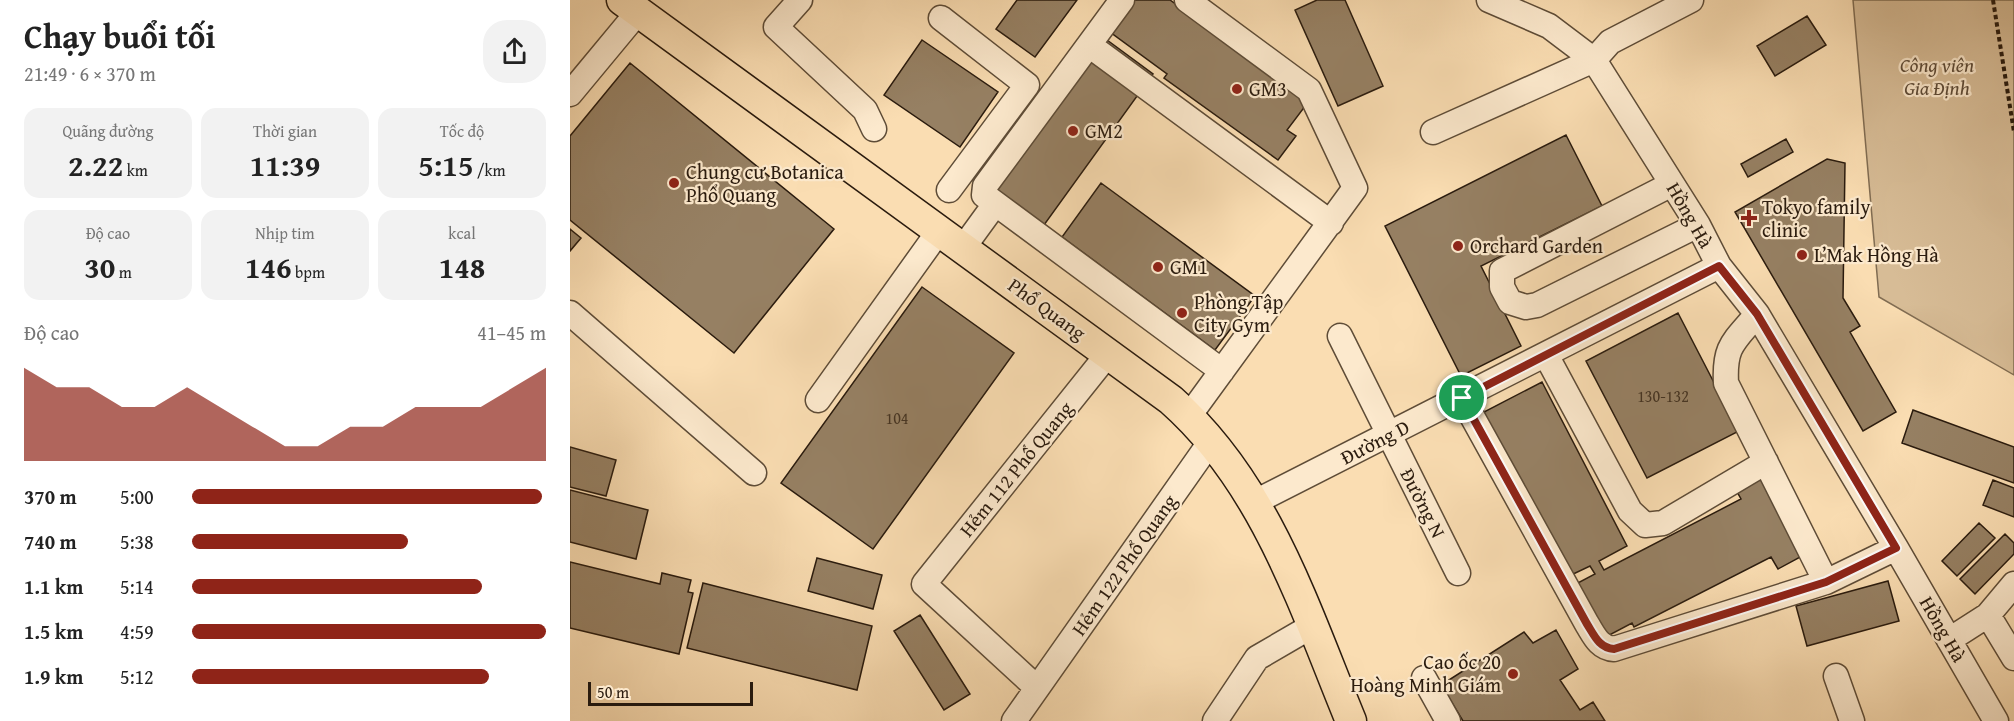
<!DOCTYPE html>
<html lang="vi">
<head>
<meta charset="utf-8">
<style>
	body { margin:0; font-family:"Gentium Book Plus",serif; background:#f2f2f2; color:#222; height:100vh; display:flex; flex-direction:column; font-size:22px; white-space:nowrap }
	* { box-sizing:border-box; margin:0 }
	p { font-size:20px; color:#767676 }
	.icon { flex:none; width:33px; height:33px; fill:none; stroke:currentColor; stroke-width:2; stroke-linecap:round; stroke-linejoin:round }
	.map { position:relative; flex:1; overflow:hidden }
	.details { display:flex; flex-direction:column; background:#fff; width:570px }
	.details>* { flex:none }
	.scale { position:absolute; left:18px; bottom:15px; width:165px; box-sizing:border-box; padding-left:6px; border:3px solid #2a1b0e; border-top:0; font-size:16px; line-height:21px; white-space:nowrap; color:#2a1b0e; -webkit-text-stroke:4px #fce9cd; paint-order:stroke }
	.pin { position:absolute; display:grid; place-items:center; width:51px; height:51px; color:#fff; margin:-26px; border:3px solid #fff; border-radius:50%; box-shadow:0 2px 6px #0007 }
	.round { display:grid; place-items:center; flex:none; width:63px; height:63px; border-radius:24px; background:#f2f2f2 }
	.head { display:flex; align-items:center; justify-content:space-between; height:102px; padding:0 24px }
	h1 { font-size:33px; font-weight:600; line-height:45px }
	.stats { display:grid; grid-template-columns:repeat(3,1fr); gap:9px; height:102px; padding:6px 24px }
	.stats div { display:grid; align-content:center; border-radius:15px; background:#f2f2f2; text-align:center }
	.stats b { font-size:30px; font-weight:600 }
	.stats small { font-size:16px; font-weight:400 }
	.stats p { font-size:16px }
	.chart { height:168px; padding:12px 24px }
	.chart p { display:flex; justify-content:space-between }
	.chart svg { width:100%; height:108px; margin-top:6px; fill:#8f2418; opacity:.7 }
	ul { padding:0 24px; list-style:none; font-size:20px }
	li { display:grid; grid-template-columns:96px 72px 1fr; align-items:center; height:45px }
	li i { height:15px; border-radius:8px; background:#8f2418 }
	main { display:flex; flex:1; min-height:0 }
	.map>svg:first-child { display:block }
</style>
</head>
<body>
<main>
<section class="details">
<div class="head"><div><h1>Chạy buổi tối</h1><p>21:49 · 6 × 370 m</p></div><a class="round"><svg class="icon" aria-label="share" viewBox="0 0 24 24"><path d="M12 15V3M7 8l5-5 5 5M5 13v7h14v-7"/></svg></a></div>
<div class="stats">
<div><p>Quãng đường</p><b>2.22<small> km</small></b></div>
<div><p>Thời gian</p><b>11:39</b></div>
<div><p>Tốc độ</p><b>5:15<small> /km</small></b></div>
</div>
<div class="stats">
<div><p>Độ cao</p><b>30<small> m</small></b></div>
<div><p>Nhịp tim</p><b>146<small> bpm</small></b></div>
<div><p>kcal</p><b>148</b></div>
</div>
<div class="chart"><p><span>Độ cao</span>41–45 m</p>
<svg viewBox="0 0 160 44" preserveAspectRatio="none"><path d="M0 44V6L10 14L20 14L30 22L40 22L50 14L60 22L70 30L80 38L90 38L100 30L110 30L120 22L130 22L140 22L150 14L160 6V44z"/></svg>
</div>
<ul>
<li><b>370 m</b>5:00<i style="width:99%"></i></li>
<li><b>740 m</b>5:38<i style="width:61%"></i></li>
<li><b>1.1 km</b>5:14<i style="width:82%"></i></li>
<li><b>1.5 km</b>4:59<i style="width:100%"></i></li>
<li><b>1.9 km</b>5:12<i style="width:84%"></i></li>
</ul>
</section>
<div class="map">
<svg width="1444" height="721" viewBox="0 0 1444 721">
	<rect width="100%" height="100%" fill="#faddb2"/>
	<filter id="stains"><feTurbulence type="fractalNoise" baseFrequency=".00333" numOctaves="4"/><feColorMatrix values="0 0 0 0 .2 0 0 0 0 .09 0 0 0 0 .02 0 0 0 .5 -.17"/></filter>
	<radialGradient id="worn" r=".72"><stop offset=".6" stop-color="#630" stop-opacity="0"/><stop offset="1" stop-color="#630" stop-opacity=".3"/></radialGradient>
	<path fill="#d7bc96" stroke="#806c52" stroke-width="1.5" d="M1283 0H1444V375L1309 297Z"/>
	<path fill="#968063" stroke="#2a1b0e" stroke-width="1.5" d="M447 0H507L465 57 426 29Z
		M563 0H600L739 101 717 130 726 136 708 160 594 78 597 74 540 32Z
		M747 0H775L813 86 768 106 725 10Z
		M1237 16 1256 45 1205 76 1187 46Z
		M533 37 583 74 474 225 423 188Z
		M352 40 428 92 390 147 314 95Z
		M60 63 264 229 164 353 0 220V136Z
		M996 135 1032 206 911 266 951 346 891 376 815 226Z
		M1216 139 1223 152 1178 177 1171 164Z
		M1257 159 1275 163 1273 298 1290 326 1280 332 1326 412 1293 431 1165 212Z
		M531 183 685 296 645 350 492 237Z
		M0 229 11 238 0 251Z
		M352 287 444 353 303 549 211 483Z
		M1108 313 1169 431 1077 478 1016 361Z
		M972 382 1057 546 1029 561 1034 570 1171 499 1166 490 1193 476 1234 555 1208 569 1201 557 1064 627 1062 623 1030 640 1002 586 1025 574 1020 566 997 577 912 413Z
		M1343 410 1444 447V483L1332 443Z
		M0 447 46 460 36 496 0 487Z
		M1423 480 1444 488V517L1413 505Z
		M0 490 78 510 66 559 0 542Z
		M1409 523 1425 538 1387 576 1372 561Z
		M1435 534 1444 543V554L1405 594 1390 579Z
		M247 558 312 575 303 609 238 591Z
		M0 562 90 584 92 573 121 580 118 592 123 593 109 654 0 628Z
		M1318 581 1329 621 1237 646 1226 606Z
		M133 583 302 626 287 690 117 648Z
		M350 615 400 694 374 710 324 631Z
		M986 630 1008 669 990 680 1010 710 1023 702 1035 721H893L871 685 954 632 963 643Z"/>
	<g fill="none" stroke-linecap="round" stroke-linejoin="round">
		<defs>
			<path id="minor" d="M230 0 206 27 295 110 304 129
				M552 0 415 186 414 195 652 371
				M617 0 739 90 785 188 619 416
				M919 0 979 26 1024 60 1128 225 1149 266 1187 314 1326 548 1426 721
				M371 18 457 85 379 190
				M519 45 761 223
				M0 94 68 12
				M863 132 1024 60 1040 42 1121 0
				M1102 184 932 271V287L940 302 956 307 967 305 1128 225
				M393 248 425 204
				M0 313 184 473
				M1187 314C1164 342 1154 345 1156 383L1256 582 1326 548
				M770 336 888 573
				M976 355 1060 511 1075 525 1093 523 1196 462
				M892 398 1017 624C1024 635 1029 648 1044 649L1256 582
				M248 400 369 231
				M685 502 1149 266
				M1418 615 1444 658
				M1379 640 1418 615 1444 584
				M1266 676 1282 721
				M854 678 878 721
				M467 688 354 584 538 354
				M444 721 641 441
				M645 721 687 658 742 626"/>
			<path id="major" d="M52 0 601 400C696 484 734 607 781 721"/>
		</defs>
		<use href="#minor" stroke="#5e4c37" stroke-width="27"/>
		<use href="#major" stroke="#2a1b0e" stroke-width="33"/>
		<path stroke="#2a1b0e" stroke-width="4" stroke-dasharray="4.5 3" stroke-linecap="butt" d="M1423 0 1444 132"/>
		<use href="#minor" stroke="#fce9cd" stroke-width="24"/>
		<use href="#major" stroke="#faddb2" stroke-width="30"/>
	</g>
	<g fill="none" stroke-linecap="round" stroke-linejoin="round">
		<defs>
			<path id="route" d="M1149 266 1187 314 1326 548 1256 582 1044 649C1029 648 1024 635 1017 624L892 398Z"/>
		</defs>
		<use href="#route" stroke="#fff" stroke-width="12"/>
		<use href="#route" stroke="#8f2418" stroke-width="8"/>
	</g>
	<g fill="#8f2418" stroke="#fce9cd" stroke-width="2">
		<circle cx="667" cy="89" r="6"/>
		<circle cx="503" cy="131" r="6"/>
		<circle cx="104" cy="183" r="6"/>
		<path d="M1176 209h6v6h6v6h-6v6h-6v-6h-6v-6h6z"/>
		<circle cx="888" cy="246" r="6"/>
		<circle cx="1232" cy="255" r="6"/>
		<circle cx="588" cy="267" r="6"/>
		<circle cx="612" cy="313" r="6"/>
		<circle cx="943" cy="674" r="6"/>
	</g>
	<g text-anchor="middle" stroke-width="4.5" stroke-linejoin="round" paint-order="stroke">
		<g font-size="16" fill="#453423">
			<text x="1093" y="402">130-132</text>
			<text x="327" y="424">104</text>
		</g>
		<g font-size="20" font-style="italic" fill="#5e4b37" stroke="#fce9cd">
			<text x="1367" y="72">Công viên<tspan x="1367" dy="23">Gia Định</tspan></text>
		</g>
		<g font-size="20" fill="#2a1b0e" stroke="#fce9cd" text-anchor="start">
			<text x="679" y="96">GM3</text>
			<text x="515" y="138">GM2</text>
			<text x="116" y="179">Chung cư Botanica<tspan x="116" dy="23">Phổ Quang</tspan></text>
			<text x="1192" y="214">Tokyo family<tspan x="1192" dy="23">clinic</tspan></text>
			<text x="900" y="253">Orchard Garden</text>
			<text x="1244" y="262">L’Mak Hồng Hà</text>
			<text x="600" y="274">GM1</text>
			<text x="624" y="309">Phòng Tập<tspan x="624" dy="23">City Gym</tspan></text>
			<text x="931" y="669" text-anchor="end">Cao ốc 20<tspan x="931" dy="23">Hoàng Minh Giám</tspan></text>
		</g>
		<g font-size="20" fill="#2a1b0e" stroke="#fce9cd">
			<text transform="translate(1120 215) rotate(60)" y="7">Hồng Hà</text>
			<text transform="translate(477 309) rotate(36)" y="7">Phổ Quang</text>
			<text transform="translate(805 442) rotate(-27)" y="7">Đường D</text>
			<text transform="translate(446 469) rotate(-51)" y="7">Hẻm 112 Phổ Quang</text>
			<text transform="translate(853 503) rotate(63)" y="7">Đường N</text>
			<text transform="translate(554 565) rotate(-55)" y="7">Hẻm 122 Phổ Quang</text>
			<text transform="translate(1373 629) rotate(60)" y="7">Hồng Hà</text>
		</g>
	</g>
	<rect width="100%" height="100%" filter="url(#stains)"/>
	<rect width="100%" height="100%" fill="url(#worn)"/>
</svg>
<div class="scale">50 m</div>
<div class="pin" style="left:892px;top:398px;background:#1e9e55"><svg class="icon" aria-label="arrive" viewBox="0 0 24 24"><path d="M6 21V4h12l-3 4 3 4H6"/></svg></div>
</div>
</main>
</body>
</html>
